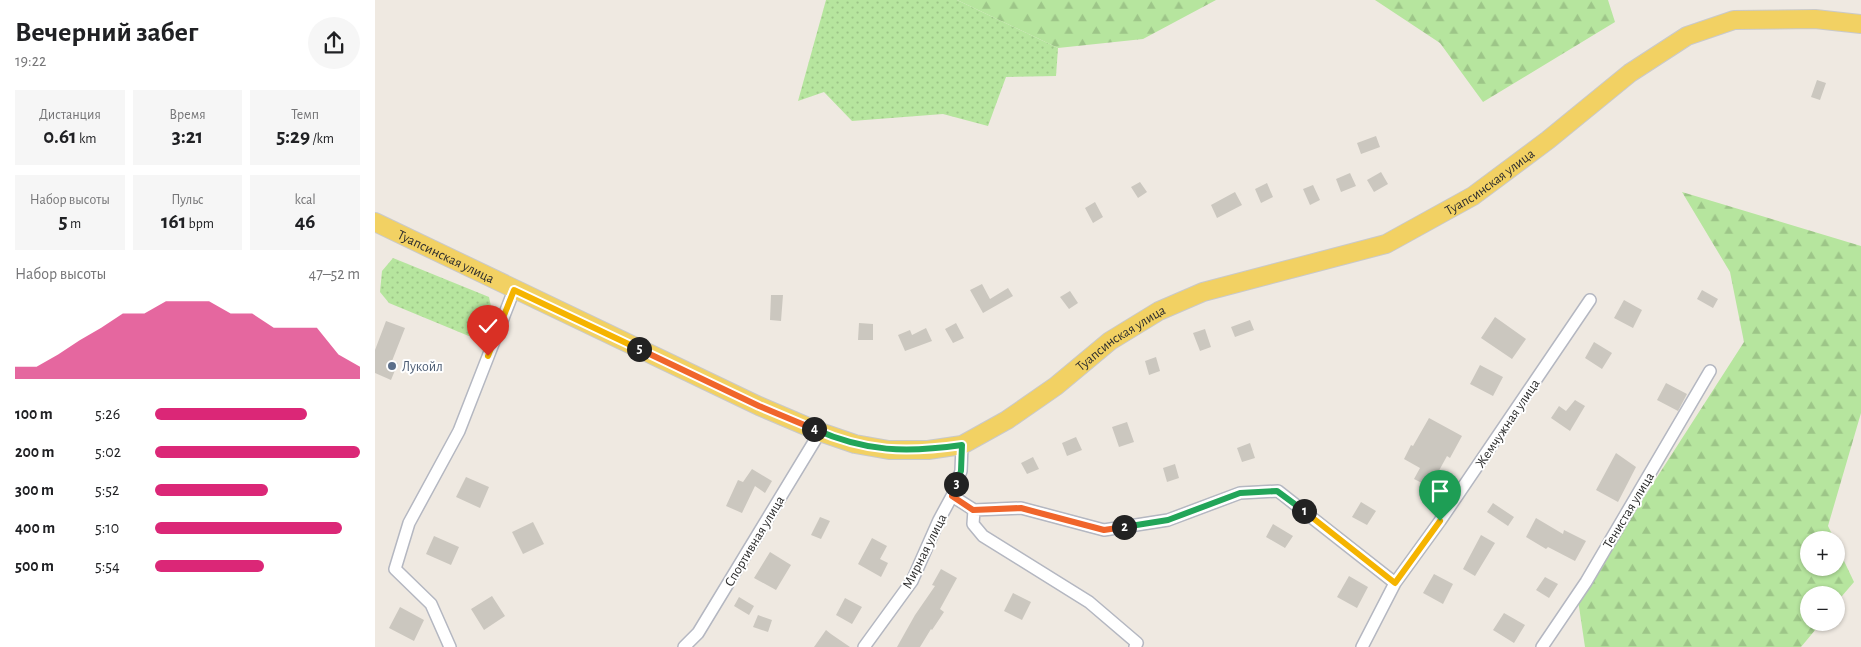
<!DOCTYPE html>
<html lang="ru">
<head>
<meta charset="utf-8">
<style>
	body { margin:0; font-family:"Alegreya Sans",sans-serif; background:#f6f6f6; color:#202124; height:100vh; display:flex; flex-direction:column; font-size:19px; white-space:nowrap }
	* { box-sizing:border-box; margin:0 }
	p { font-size:16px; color:#757577 }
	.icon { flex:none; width:28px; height:28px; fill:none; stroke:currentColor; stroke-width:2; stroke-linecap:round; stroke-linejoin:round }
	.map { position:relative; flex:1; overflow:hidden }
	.panel { display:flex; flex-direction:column; background:#fff; width:375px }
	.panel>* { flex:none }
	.tools { position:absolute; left:1425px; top:531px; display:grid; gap:10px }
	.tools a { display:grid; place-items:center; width:45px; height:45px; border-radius:50%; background:#fff; box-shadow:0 1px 4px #0004; font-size:25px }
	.pin { position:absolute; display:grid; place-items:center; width:42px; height:42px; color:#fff; margin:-51px -21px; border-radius:50% 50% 50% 0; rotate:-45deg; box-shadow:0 0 5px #0007 }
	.pin .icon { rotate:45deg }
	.km { position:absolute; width:25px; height:25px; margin:-12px; border-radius:50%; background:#222; color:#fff; font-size:14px; line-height:25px; text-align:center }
	.round { display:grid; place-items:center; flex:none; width:52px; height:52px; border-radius:26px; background:#f6f6f6 }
	.head { display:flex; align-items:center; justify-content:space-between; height:85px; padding:0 15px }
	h1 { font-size:28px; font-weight:600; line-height:38px }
	.metrics { display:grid; grid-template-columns:repeat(3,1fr); gap:8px; height:85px; padding:5px 15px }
	.metrics div { display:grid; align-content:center; border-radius:0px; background:#f6f6f6; text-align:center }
	.metrics b { font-size:21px; font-weight:600 }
	.metrics small { font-size:14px; font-weight:400 }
	.metrics p { font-size:14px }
	.chart { height:140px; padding:10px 15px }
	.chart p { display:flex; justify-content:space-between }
	.chart svg { width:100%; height:90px; margin-top:5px; fill:#db2777; opacity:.7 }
	ul { padding:0 15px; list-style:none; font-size:16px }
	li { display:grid; grid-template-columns:80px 60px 1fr; align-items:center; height:38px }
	li i { height:12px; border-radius:6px; background:#db2777 }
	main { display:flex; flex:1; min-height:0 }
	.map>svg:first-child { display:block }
</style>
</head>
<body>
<main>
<section class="panel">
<div class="head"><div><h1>Вечерний забег</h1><p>19:22</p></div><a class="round"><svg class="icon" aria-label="share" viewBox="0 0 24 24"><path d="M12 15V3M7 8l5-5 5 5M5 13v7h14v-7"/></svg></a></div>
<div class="metrics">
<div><p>Дистанция</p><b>0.61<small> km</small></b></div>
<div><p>Время</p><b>3:21</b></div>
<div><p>Темп</p><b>5:29<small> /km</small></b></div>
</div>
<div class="metrics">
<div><p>Набор высоты</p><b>5<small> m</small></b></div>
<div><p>Пульс</p><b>161<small> bpm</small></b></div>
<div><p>kcal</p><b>46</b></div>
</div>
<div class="chart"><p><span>Набор высоты</span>47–52 m</p>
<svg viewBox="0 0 160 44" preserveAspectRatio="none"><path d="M0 44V38L10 38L20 32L30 25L40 19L50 12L60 12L70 6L80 6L90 6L100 12L110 12L120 19L130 19L140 19L150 32L160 38V44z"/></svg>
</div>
<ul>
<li><b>100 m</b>5:26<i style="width:74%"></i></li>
<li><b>200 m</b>5:02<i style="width:100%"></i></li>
<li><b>300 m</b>5:52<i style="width:55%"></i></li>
<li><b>400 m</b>5:10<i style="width:91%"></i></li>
<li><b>500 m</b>5:54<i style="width:53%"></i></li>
</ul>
</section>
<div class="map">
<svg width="1486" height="647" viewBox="0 0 1486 647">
	<defs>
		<pattern id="grass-dots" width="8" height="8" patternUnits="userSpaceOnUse" patternTransform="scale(1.25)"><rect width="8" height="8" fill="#b6e59e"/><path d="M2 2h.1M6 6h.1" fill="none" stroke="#9dc588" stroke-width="1.8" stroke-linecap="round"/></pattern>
		<pattern id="forest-firs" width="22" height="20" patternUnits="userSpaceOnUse" patternTransform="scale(1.25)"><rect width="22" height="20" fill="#b6e59e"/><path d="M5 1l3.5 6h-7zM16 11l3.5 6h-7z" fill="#9dc588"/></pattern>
	</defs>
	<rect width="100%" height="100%" fill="#efe9e1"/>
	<path fill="url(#grass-dots)" d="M451 0H582L683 48 681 76 631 77 613 126 568 114 477 121 449 92 423 101Z
		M18 258 114 297C119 320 121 323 101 339L14 303 5 292 7 271Z"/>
	<path fill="url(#forest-firs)" d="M582 0H841L768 39 683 48Z
		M1000 0H1233L1240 22 1108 102 1065 43Z
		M1307 192 1486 246V413L1453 526 1460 540H1434V568H1461V544L1479 582 1461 603V595H1434V622L1446 623 1426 647H1210L1203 600 1369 342 1355 272Z"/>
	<path fill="#cbc7bf" d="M1442 80 1451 83 1445 100 1436 97Z
		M1001 136 1005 147 986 154 982 143Z
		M1006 172 1013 184 999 192 992 180Z
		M975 173 981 186 966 192 961 179Z
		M765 182 772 192 763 198 756 187Z
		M892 183 898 197 886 203 880 189Z
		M938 185 945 200 935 205 928 189Z
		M860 192 867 205 842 218 836 205Z
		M720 202 728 217 718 223 710 208Z
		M607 284 615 299 633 288 638 296 608 313 595 290Z
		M1327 290 1343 299 1338 308 1322 299Z
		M695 291 703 303 694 309 685 297Z
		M396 295H408L406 321 395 320Z
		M1249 300 1267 310 1258 328 1239 318Z
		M1120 317 1151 339 1137 359 1106 338Z
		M875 320 879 330 860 337 856 327Z
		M11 321 30 328 17 361 23 363 16 380 0 373V350Z
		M484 323 498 324V340H483Z
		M581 323 589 338 578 343 570 329Z
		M551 328 557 341 530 351 523 335 535 330 537 335Z
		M830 329 836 347 825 351 818 333Z
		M1219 342 1237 353 1227 369 1210 358Z
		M781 357 785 371 774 375 770 361Z
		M1105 365 1128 377 1118 396 1095 384Z
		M1291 383 1312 394 1303 411 1282 400Z
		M1200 400 1210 406 1195 431 1176 418 1184 406 1191 411Z
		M1054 418 1087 436 1075 458 1072 456 1055 487 1039 479 1045 468 1029 459 1036 445 1038 446Z
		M752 422 759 442 744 447 737 427Z
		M701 437 707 450 692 456 687 443Z
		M875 443 880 458 867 462 862 448Z
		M1241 453 1261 467 1243 502 1221 490Z
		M658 457 664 469 652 474 646 463Z
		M800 464 804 478 792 482 788 468Z
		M377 469 397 481 390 493 380 486 367 513 351 506 363 480 368 482Z
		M91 477 114 487 105 508 81 497Z
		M986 502 1001 511 992 525 977 517Z
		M1118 503 1139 517 1133 526 1112 512Z
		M445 517 455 521 446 539 436 535Z
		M1161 518 1188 534 1189 530 1211 541 1200 561 1173 547 1171 549 1151 537Z
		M158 522 169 544 148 554 137 532Z
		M898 524 918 536 910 548 891 537Z
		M1106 535 1120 543 1100 576 1088 569Z
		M59 536 84 547 76 565 51 554Z
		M497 538 512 546 505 559 513 563 506 577 483 564Z
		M395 552 416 565 401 590 379 578Z
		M566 569 582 578 565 609 569 612 557 630 556 629 545 647H522L540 615 560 586 557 585Z
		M1059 574 1078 584 1068 604 1048 593Z
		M974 576 993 587 982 608 962 597Z
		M1170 577 1183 584 1174 598 1161 590Z
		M638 593 656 602 647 620 629 611Z
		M117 596 130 616 109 630 96 609Z
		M364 597 379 606 374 615 359 606Z
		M470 598 487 607 477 624 461 615Z
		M25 607 49 620 39 641 14 628Z
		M1129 613 1150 625 1139 643 1118 630Z
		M383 615 397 620 393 632 378 627Z
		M451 630 456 634 475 647H439Z"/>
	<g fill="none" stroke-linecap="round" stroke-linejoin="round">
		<defs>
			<path id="street" d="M577 496 599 510 646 508 729 530 793 520 865 493 903 491 1020 583
				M599 510 598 524 608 536 714 602 762 643 760 647
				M75 647 56 604 20 569 34 523 84 431 139 290
				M309 647 323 633 445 432
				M489 647 537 581 564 520 577 496 586 471 587 445
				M987 647 1020 583 1065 521 1215 300
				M1167 647 1211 582 1335 371"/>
			<g id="primary">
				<path id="s1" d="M0 222 384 406 445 432 480 444 514 450H553L587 445 632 420 681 386 735 341 784 311 828 292 1011 244 1098 196 1173 140 1255 73 1312 36 1359 20 1440 19 1486 24"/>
			</g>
		</defs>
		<use href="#street" stroke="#b4b7c1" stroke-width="14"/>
		<use href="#primary" stroke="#c9c9c9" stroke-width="20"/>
		<use href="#street" stroke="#fff" stroke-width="11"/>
		<use href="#primary" stroke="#f2d163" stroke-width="18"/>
	</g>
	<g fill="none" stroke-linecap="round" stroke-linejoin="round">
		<defs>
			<path id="split-1" d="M929 511 1020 583 1065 521"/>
			<path id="split-2" d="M749 527 793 520 865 493 902 491 929 511"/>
			<path id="split-3" d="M581 484 577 496 598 510 646 508 729 530 749 527"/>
			<path id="split-4" d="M439 429C491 452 531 453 587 445L586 471 581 484"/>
			<path id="split-5" d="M264 349 384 406 439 429"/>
			<path id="split-6" d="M113 356 139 290 264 349"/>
		</defs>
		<use href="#split-1" stroke="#fff" stroke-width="10"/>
		<use href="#split-2" stroke="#fff" stroke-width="10"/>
		<use href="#split-3" stroke="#fff" stroke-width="10"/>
		<use href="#split-4" stroke="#fff" stroke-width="10"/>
		<use href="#split-5" stroke="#fff" stroke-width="10"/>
		<use href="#split-6" stroke="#fff" stroke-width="10"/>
		<use href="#split-1" stroke="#f5b400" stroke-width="6"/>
		<use href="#split-2" stroke="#22a559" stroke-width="6"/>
		<use href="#split-3" stroke="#f0652b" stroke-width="6"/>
		<use href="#split-4" stroke="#22a559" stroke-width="6"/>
		<use href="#split-5" stroke="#f0652b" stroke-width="6"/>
		<use href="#split-6" stroke="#f5b400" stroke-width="6"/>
	</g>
	<circle fill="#5c6f8a" stroke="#fff" stroke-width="2" cx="17" cy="366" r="5"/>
	<g text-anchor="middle" stroke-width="4" stroke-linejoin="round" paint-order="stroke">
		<g font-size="14" fill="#2e2e2e" stroke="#fff">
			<text dy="5" stroke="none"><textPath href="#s1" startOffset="1234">Туапсинская улица</textPath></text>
			<text dy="5" stroke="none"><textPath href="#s1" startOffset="79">Туапсинская улица</textPath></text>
			<text dy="5" stroke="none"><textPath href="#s1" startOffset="829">Туапсинская улица</textPath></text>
			<text transform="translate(1132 423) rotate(-56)" y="5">Жемчужная улица</text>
			<text transform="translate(1253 510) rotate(-59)" y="5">Тенистая улица</text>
			<text transform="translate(379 541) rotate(-59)" y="5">Спортивная улица</text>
			<text transform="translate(549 551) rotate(-63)" y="5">Мирная улица</text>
		</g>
		<g font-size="14" fill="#4e5e75" stroke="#fff" text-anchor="start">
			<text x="27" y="371">Лукойл</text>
		</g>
	</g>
</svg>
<div class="tools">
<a>+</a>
<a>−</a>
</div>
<div class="pin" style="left:1065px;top:521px;background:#1e9e55"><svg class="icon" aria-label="arrive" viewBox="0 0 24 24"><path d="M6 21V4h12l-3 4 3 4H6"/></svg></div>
<div class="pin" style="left:113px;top:356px;background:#d93025"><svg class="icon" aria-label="check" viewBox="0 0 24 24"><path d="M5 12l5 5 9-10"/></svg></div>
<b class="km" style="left:929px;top:511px">1</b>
<b class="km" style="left:749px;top:527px">2</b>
<b class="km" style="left:581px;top:484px">3</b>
<b class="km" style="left:439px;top:429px">4</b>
<b class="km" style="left:264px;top:349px">5</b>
</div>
</main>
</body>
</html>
